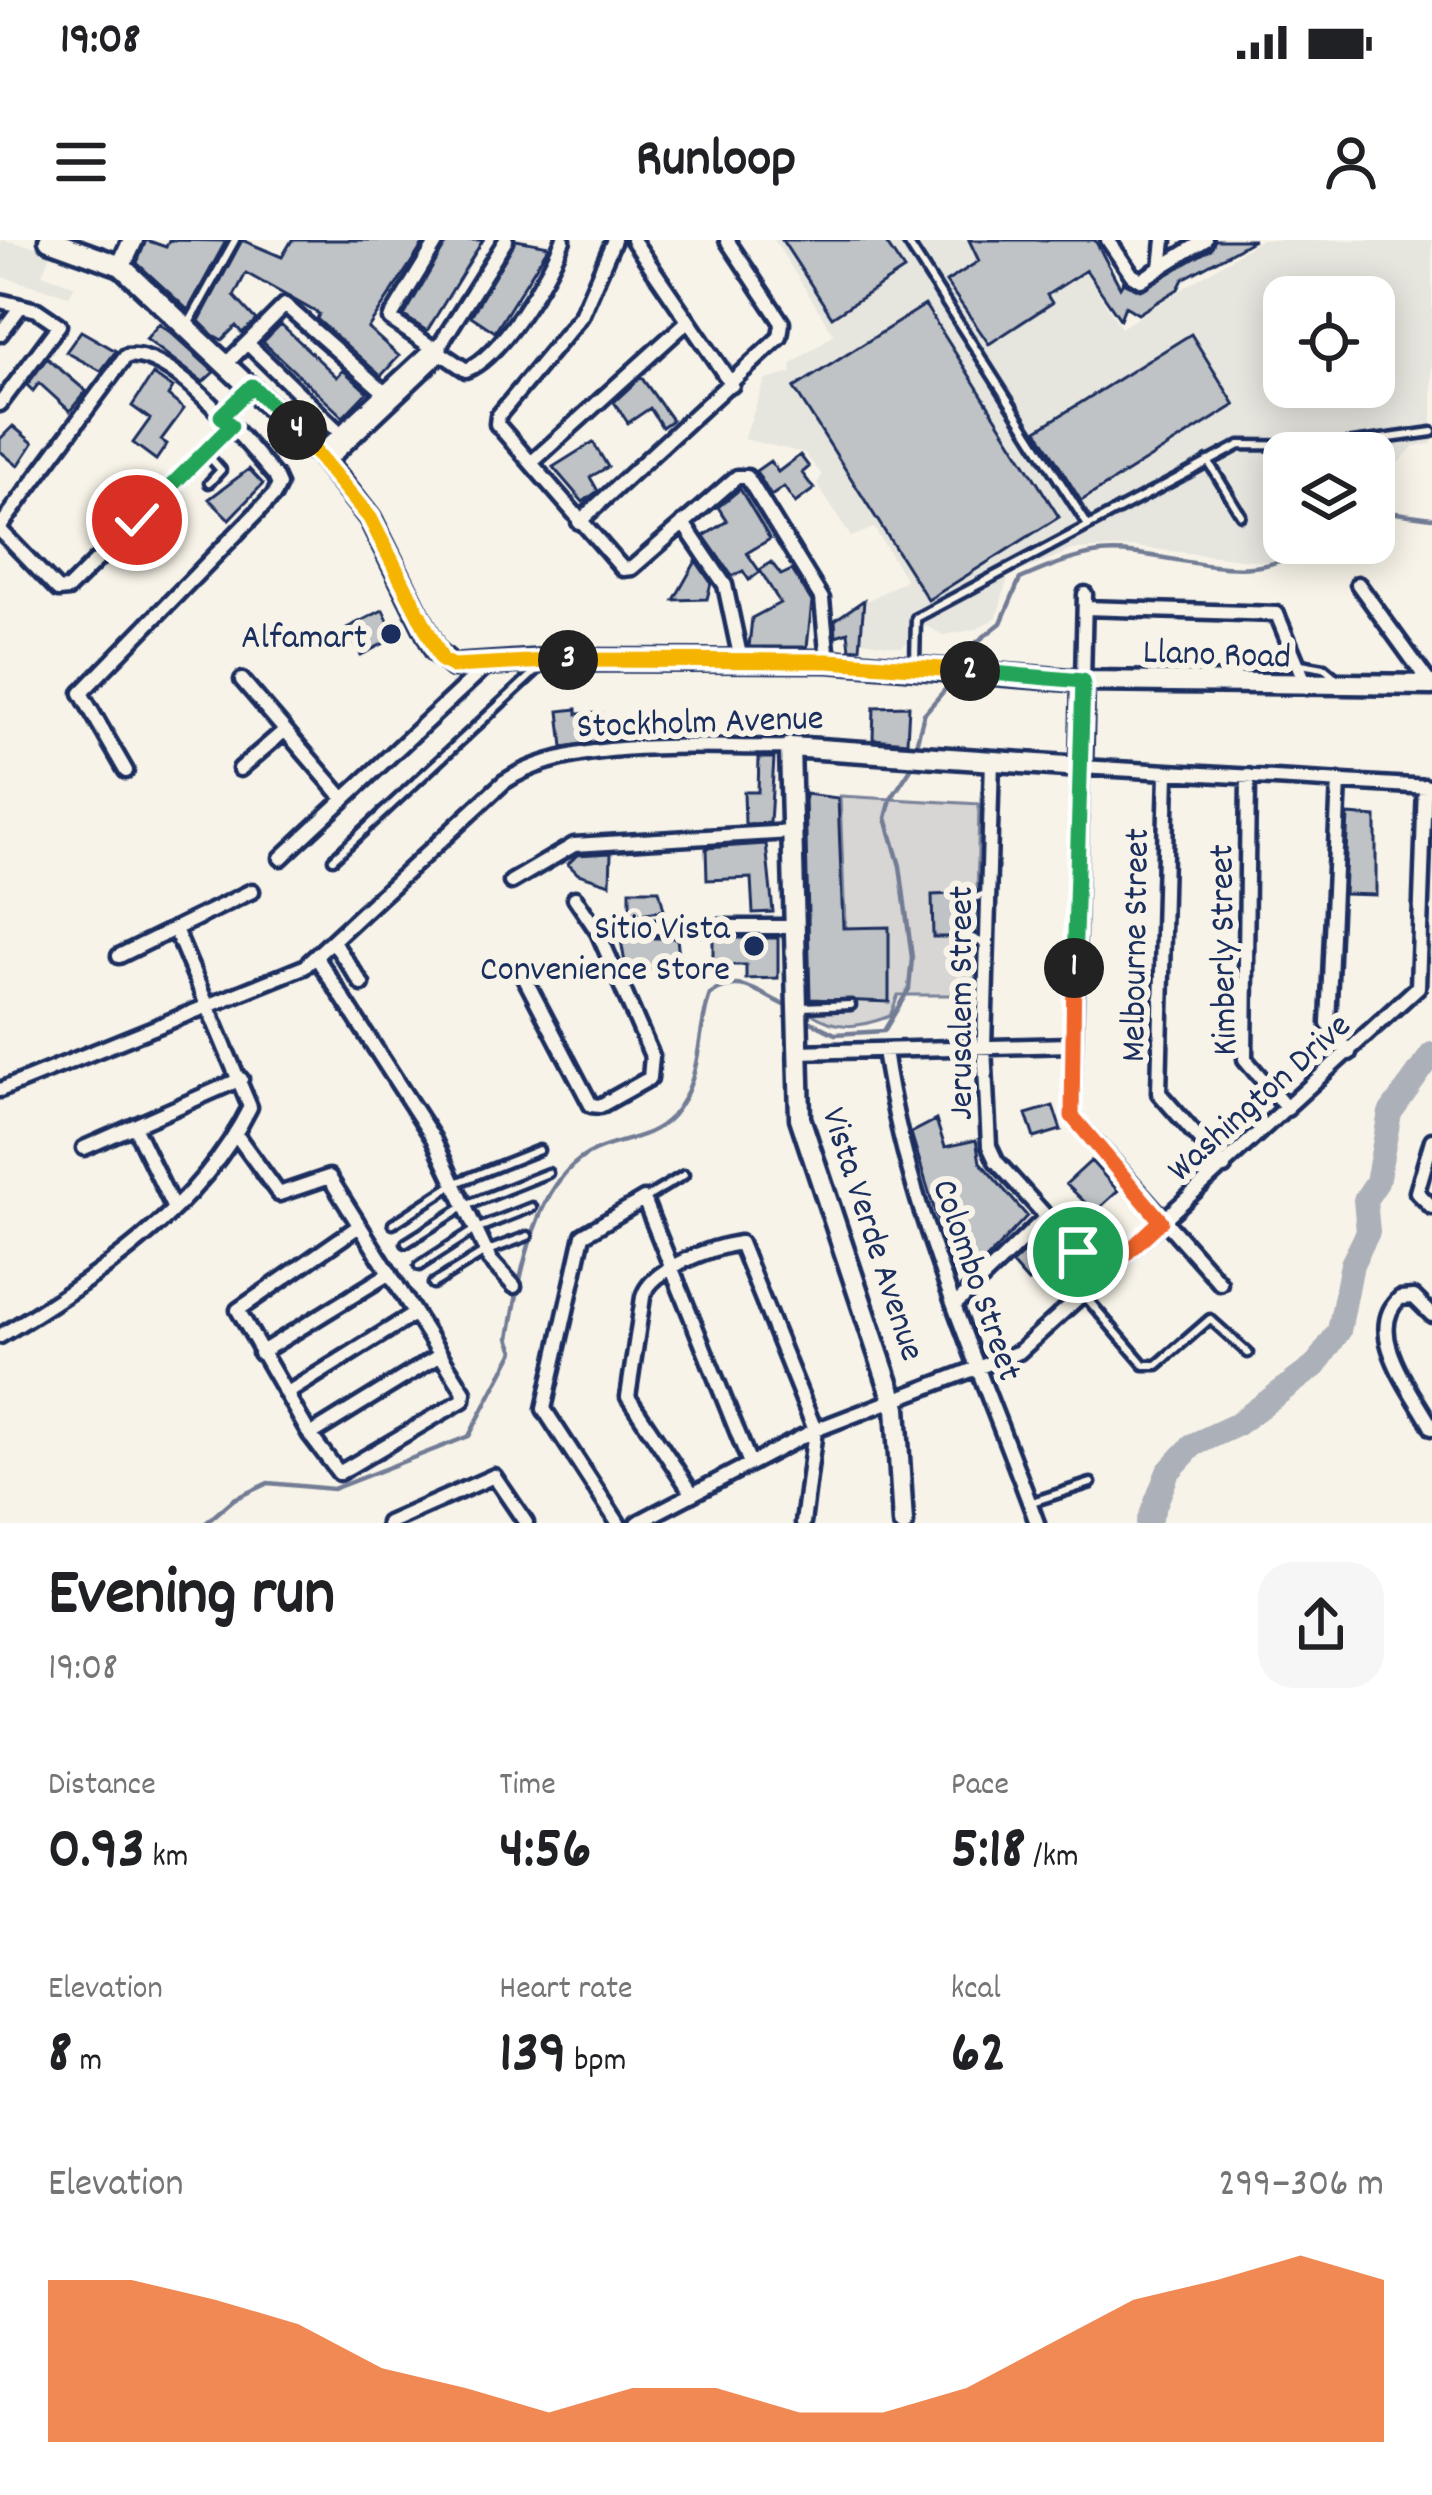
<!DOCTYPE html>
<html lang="en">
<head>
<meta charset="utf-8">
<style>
	body { margin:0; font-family:Dekko,sans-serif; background:#f6f6f6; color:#202124; height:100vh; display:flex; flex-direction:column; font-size:45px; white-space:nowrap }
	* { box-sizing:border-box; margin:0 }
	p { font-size:39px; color:#757577 }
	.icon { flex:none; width:66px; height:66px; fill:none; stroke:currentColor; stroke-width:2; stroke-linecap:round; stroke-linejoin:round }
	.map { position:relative; height:1283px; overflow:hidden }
	.details { display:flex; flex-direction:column; background:#fff; flex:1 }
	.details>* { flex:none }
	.buttons { position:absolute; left:1263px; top:36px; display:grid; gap:24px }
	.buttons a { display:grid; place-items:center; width:132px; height:132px; border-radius:24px; background:#fff; box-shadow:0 6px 30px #0003; font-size:60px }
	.pin { position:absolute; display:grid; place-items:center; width:102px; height:102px; color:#fff; margin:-51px; border:6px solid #fff; border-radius:50%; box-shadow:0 3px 12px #0007 }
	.km { position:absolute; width:60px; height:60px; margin:-30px; border-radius:50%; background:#222; color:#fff; font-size:33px; line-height:60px; text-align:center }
	.round { display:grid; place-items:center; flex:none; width:126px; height:126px; border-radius:36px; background:#f6f6f6 }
	.summary { display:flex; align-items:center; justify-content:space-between; height:204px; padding:0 48px }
	h1 { font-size:66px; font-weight:700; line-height:90px }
	.stats { display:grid; grid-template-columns:repeat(3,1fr); gap:18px; height:204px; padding:12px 48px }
	.stats div { display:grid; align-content:center }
	.stats b { font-size:60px; font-weight:700 }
	.stats small { font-size:33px; font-weight:400 }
	.stats p { font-size:33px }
	.chart { height:336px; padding:24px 48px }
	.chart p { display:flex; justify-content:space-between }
	.chart svg { width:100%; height:216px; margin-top:12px; fill:#ea580c; opacity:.7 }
	.status { display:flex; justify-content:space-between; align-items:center; height:84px; padding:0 60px; background:#fff; direction:ltr }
	.status svg { height:33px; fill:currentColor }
	header { display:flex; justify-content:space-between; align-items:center; height:156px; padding:0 48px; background:#fff; font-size:54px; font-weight:700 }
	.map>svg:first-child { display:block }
</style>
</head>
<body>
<div class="status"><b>19:08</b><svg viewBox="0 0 49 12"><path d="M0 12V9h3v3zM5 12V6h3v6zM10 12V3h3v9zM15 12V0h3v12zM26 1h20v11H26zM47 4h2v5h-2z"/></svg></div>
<header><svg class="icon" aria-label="menu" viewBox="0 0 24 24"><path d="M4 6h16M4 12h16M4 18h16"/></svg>Runloop<svg class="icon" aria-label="person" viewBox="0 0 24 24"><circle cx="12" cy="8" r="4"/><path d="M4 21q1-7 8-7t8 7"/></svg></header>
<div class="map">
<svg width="1432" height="1283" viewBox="0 0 1432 1283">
	<rect width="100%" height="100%" fill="#f7f3e8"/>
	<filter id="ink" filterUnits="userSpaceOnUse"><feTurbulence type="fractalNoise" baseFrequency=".00833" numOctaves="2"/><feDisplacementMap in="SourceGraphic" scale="24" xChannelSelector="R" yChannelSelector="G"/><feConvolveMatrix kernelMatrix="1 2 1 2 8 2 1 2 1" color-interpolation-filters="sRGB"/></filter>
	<g filter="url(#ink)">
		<path fill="#e6e5de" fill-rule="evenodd" d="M1 0 53 10 42 34 75 46 69 56 0 36Z
			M774 0H1065L1121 88 1260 0H1432V204L1414 206 1374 249V213H1284V303H1297L1269 322 1135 307 1072 310 1008 337 997 377 977 389 944 395 926 386 902 407 862 401 865 362 906 340 874 288 851 297 817 244 822 235 804 213 744 199 765 140 792 133 791 125 834 94ZM1284 57H1374V147H1284Z"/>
		<path fill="#d7d6d4" stroke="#798299" stroke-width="3" d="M840 556 979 564 975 755H898L890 776C858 788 838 791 809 772V765L848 761Z"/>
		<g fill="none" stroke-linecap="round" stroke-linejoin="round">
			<path stroke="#727c95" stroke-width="4.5" d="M1374 270 1432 278
				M958 417 1001 383 1020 339C1046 328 1071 317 1100 313 1165 306 1254 356 1307 303
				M917 501 924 474 949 445
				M807 780 835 794 884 791 909 749 912 718 900 626 886 578 891 559 914 524
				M206 1283 234 1259 268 1243 333 1249 469 1196 514 1111 509 1098C519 1042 533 945 588 914 617 898 648 902 672 876 703 840 696 796 710 754 738 734 756 751 784 765"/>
			<path stroke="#acb0b9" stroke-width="24" d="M1148 1283 1168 1232 1193 1205 1236 1185 1315 1126 1339 1091 1352 1024 1368 992 1365 960 1377 942 1390 873 1432 814"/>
		</g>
		<path fill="#c0c3c5" stroke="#1b2f5e" stroke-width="3" d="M146 0 166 7 169 0 226 1 188 70 137 23Z
			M242 0 282 17 292 0H426L368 88 399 116 381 136 317 79 319 74 246 33 234 56 256 80 242 93 236 86 222 100 213 95 199 81Z
			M448 0H483L427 91 404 76Z
			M516 0 549 6 495 92 471 76Z
			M782 0H884L904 30 832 77Z
			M969 0H1095L1120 47 1123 42 1140 50 1211 9 1215 0H1254L1183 39 1178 49 1138 74 1125 66 1120 79 1086 30 1047 55 1052 63 989 104 946 42 979 21Z
			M925 65 1059 277 928 360 794 148Z
			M159 84 170 92 214 132 203 142 146 99Z
			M281 84 337 137 343 130 367 152 343 177 263 102Z
			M81 91 116 111 101 131 66 112Z
			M1191 94 1235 165 1081 261 1037 190Z
			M47 118 86 151 70 171 39 143 33 151 27 145Z
			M153 134 173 148 168 156 184 169 161 200 167 204 156 220 133 203 150 179 132 166Z
			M641 137 672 180 662 187 650 168 628 183 614 162Z
			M13 186 33 203 18 226 0 211V199Z
			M593 202 608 227 590 237 598 251 583 262 553 227Z
			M800 215 809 227 802 233 814 249 795 263 784 247 771 256 756 231 770 221 778 232Z
			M249 229 263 244 229 279 209 259Z
			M740 249 770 299 747 313 760 332 749 340 743 331 732 336 704 296 727 281 718 267Z
			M696 321 711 343 707 359 674 360Z
			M771 322 781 335 792 330 812 362 807 407H749L752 378 780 363 760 330Z
			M864 360 860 408 850 409 848 392 836 396 835 380Z
			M383 370 396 397 361 415 347 388Z
			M909 466 907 502 873 499 874 467Z
			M577 469V474L602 473 605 500 563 507 559 471Z
			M759 518H774L770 583 745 584 744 552H758Z
			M805 554 838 558 843 688 889 687V762L810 759Z
			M1348 575 1376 577V655L1344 654Z
			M766 604 773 672 753 673 751 638 707 640 706 608Z
			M611 613 610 644 578 634 568 624 577 615Z
			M630 650H659L664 670 630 676Z
			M955 654 956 697H933L932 655Z
			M632 698H677L680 727 626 729 621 700Z
			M713 698H778V738L746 739V725H713Z
			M1053 866 1061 890 1034 898 1026 874Z
			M936 880 945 907 976 900 980 922 1027 976 975 1031 955 1038 911 893Z
			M1091 921 1118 951 1095 972 1066 944Z
			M1043 994 1086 1037 1067 1053 1043 1028 1028 1042 1012 1024Z"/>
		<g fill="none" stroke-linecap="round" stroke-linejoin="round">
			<defs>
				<path id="lane" d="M906 0 1087 284
					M189 83 235 0
					M205 212 221 230 209 243
					M1208 221 1241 275
					M915 423 916 378 1240 205 1332 206 1432 192
					M1301 424 1324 428 1337 439
					M333 619 540 427
					M985 654 970 660 961 683 968 696 987 705
					M802 767 851 765
					M646 958 684 935
					M393 984 456 943 539 910
					M406 1003 465 966 548 933
					M419 1026 476 989 532 967
					M433 1044 485 1012 528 996
					M1084 1055 1144 1125H1157L1210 1079 1248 1113
					M1032 1262 1091 1243"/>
				<path id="street" d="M438 0 390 79 466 130C501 117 549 35 563 0
					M614 0 581 76 498 176 497 184 623 329 632 328 737 237H747L822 359 828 421
					M633 0 732 145
					M1108 0 1132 35 1141 40 1205 0
					M1161 28 1164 0
					M0 61 37 70 59 85 0 164
					M0 94 21 66
					M247 103 340 193
					M228 122 285 65 384 152
					M221 176 252 145
					M319 213 435 106
					M327 222 440 115 441 103 506 0
					M531 223 688 81
					M579 282 780 97 782 83 727 0
					M683 283 725 345 741 420
					M0 287 126 116C174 109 245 202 275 236L279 245 274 255 81 453 126 531
					M0 290 58 350 68 349 231 186
					M1358 344 1431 445
					M1085 368 1277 374 1307 447
					M242 440 344 559
					M1083 441 1085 354
					M992 519 984 807 989 906 996 921 1101 1037
					M240 529 284 491
					M1167 532 1159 853 1224 927
					M1248 536 1245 819 1287 869
					M1339 541 1328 783 1349 813
					M281 618 486 426
					M511 642 574 605 791 592
					M598 692 639 687H793
					M334 703 362 744
					M119 716 252 651
					M317 718 433 898 490 1020 514 1046
					M523 735 591 865 600 866 650 838 652 816 598 692 575 658
					M884 810C907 973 981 1129 1037 1283
					M797 812 1071 805
					M0 850 304 727 504 542C573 495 706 509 790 507
					M134 886 174 969
					M235 893 279 954 329 937 464 1152 463 1160 339 1233 310 1195 238 1070 359 986
					M1432 900 1417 952 1432 967
					M84 908 241 839
					M1220 1043 1072 876 1081 527 1430 547
					M956 1064 1045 978
					M1432 1075 1414 1057 1400 1058C1362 1092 1414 1153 1432 1188
					M0 1096C95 1039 199 970 250 867L175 689
					M260 1113 390 1033
					M286 1154 414 1074
					M310 1195 440 1115
					M692 1253 628 1157 643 1057C651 1028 713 1007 740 1003L815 1190 803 1283
					M388 1283 494 1236 526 1283
					M618 1283 544 1169 583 995 644 959 749 1221
					M637 1283 815 1190 1019 1112 1418 747 1425 546"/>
				<path id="secondary" d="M49 0 121 26 319 213 370 278 436 411 453 426 547 420 828 421 1083 441 1432 445
					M121 26 133 0
					M903 1283 896 1167 800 878 790 507 1081 527 1083 441"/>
			</defs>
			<use href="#lane" stroke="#1b2f5e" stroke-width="15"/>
			<use href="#street" stroke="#1b2f5e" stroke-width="21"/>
			<use href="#secondary" stroke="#1b2f5e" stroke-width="27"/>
			<use href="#lane" stroke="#f7f3e8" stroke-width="6"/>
			<use href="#street" stroke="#f7f3e8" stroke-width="12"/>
			<use href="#secondary" stroke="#f7f3e8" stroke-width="18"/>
		</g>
	</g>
	<g fill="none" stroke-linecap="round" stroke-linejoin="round" filter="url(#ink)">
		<defs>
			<path id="split-1" d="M1074 728 1072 876 1161 981 1101 1037 1078 1012"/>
			<path id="split-2" d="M970 431 1083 441 1074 728"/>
			<path id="split-3" d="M568 420 828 421 970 431"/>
			<path id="split-4" d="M297 190 370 278 442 420 453 426 568 420"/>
			<path id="split-5" d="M137 280 231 186 221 176 252 146 297 190"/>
		</defs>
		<use href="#split-1" stroke="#fff" stroke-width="24"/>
		<use href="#split-2" stroke="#fff" stroke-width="24"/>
		<use href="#split-3" stroke="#fff" stroke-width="24"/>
		<use href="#split-4" stroke="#fff" stroke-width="24"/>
		<use href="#split-5" stroke="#fff" stroke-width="24"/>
		<use href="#split-1" stroke="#f0652b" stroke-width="15"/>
		<use href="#split-2" stroke="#22a559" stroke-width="15"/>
		<use href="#split-3" stroke="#f5b400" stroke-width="15"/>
		<use href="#split-4" stroke="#f5b400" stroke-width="15"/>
		<use href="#split-5" stroke="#22a559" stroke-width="15"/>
	</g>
	<g fill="#1b2f5e" stroke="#f7f3e8" stroke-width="4.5">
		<circle cx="391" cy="394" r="12"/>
		<circle cx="754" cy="706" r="12"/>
	</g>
	<g text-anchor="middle" stroke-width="12" stroke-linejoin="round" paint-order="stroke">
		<g font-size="36" fill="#1b2f5e" stroke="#f7f3e8" text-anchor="end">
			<text x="367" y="407">Alfamart</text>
			<text x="730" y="698">Sitio Vista<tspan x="730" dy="41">Convenience Store</tspan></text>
		</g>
		<g font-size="36" fill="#1b2f5e" stroke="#f7f3e8">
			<text transform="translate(1217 411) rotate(2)" y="13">Llano Road</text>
			<text transform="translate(700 479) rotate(-2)" y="13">Stockholm Avenue</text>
			<text transform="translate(1132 705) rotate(-89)" y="13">Melbourne Street</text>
			<text transform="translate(1220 710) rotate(-91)" y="13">Kimberly Street</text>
			<text transform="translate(958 763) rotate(-90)" y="13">Jerusalem Street</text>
			<text transform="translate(1257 855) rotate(-42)" y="13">Washington Drive</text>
			<text transform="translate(876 993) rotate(72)" y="13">Vista Verde Avenue</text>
			<text transform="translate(980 1039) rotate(71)" y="13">Colombo Street</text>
		</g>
	</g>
</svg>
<div class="buttons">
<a><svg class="icon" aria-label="locate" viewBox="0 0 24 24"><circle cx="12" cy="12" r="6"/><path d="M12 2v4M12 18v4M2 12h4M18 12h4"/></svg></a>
<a><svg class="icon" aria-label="layers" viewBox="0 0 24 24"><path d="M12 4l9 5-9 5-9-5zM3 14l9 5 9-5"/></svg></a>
</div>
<div class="pin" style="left:1078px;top:1012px;background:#1e9e55"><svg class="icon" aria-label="arrive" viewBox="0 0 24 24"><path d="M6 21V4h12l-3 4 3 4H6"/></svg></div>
<div class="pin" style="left:137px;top:280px;background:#d93025"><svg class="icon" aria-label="check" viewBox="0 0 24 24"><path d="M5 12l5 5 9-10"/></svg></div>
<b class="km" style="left:1074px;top:728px">1</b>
<b class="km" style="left:970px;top:431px">2</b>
<b class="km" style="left:568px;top:420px">3</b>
<b class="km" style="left:297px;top:190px">4</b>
</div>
<section class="details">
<div class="summary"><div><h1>Evening run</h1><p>19:08</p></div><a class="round"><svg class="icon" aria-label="share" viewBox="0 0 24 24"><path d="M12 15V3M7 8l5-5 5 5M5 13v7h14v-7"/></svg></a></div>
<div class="stats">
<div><p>Distance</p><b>0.93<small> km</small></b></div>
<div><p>Time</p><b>4:56</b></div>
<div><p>Pace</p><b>5:18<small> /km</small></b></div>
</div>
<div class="stats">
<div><p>Elevation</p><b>8<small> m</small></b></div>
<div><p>Heart rate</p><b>139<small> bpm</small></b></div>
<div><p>kcal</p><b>62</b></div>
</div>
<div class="chart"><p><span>Elevation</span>299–306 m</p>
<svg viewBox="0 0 160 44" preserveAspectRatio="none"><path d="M0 44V11L10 11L20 15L30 20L40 29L50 33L60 38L70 33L80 33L90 38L100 38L110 33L120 24L130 15L140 11L150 6L160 11V44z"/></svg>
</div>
</section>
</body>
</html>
